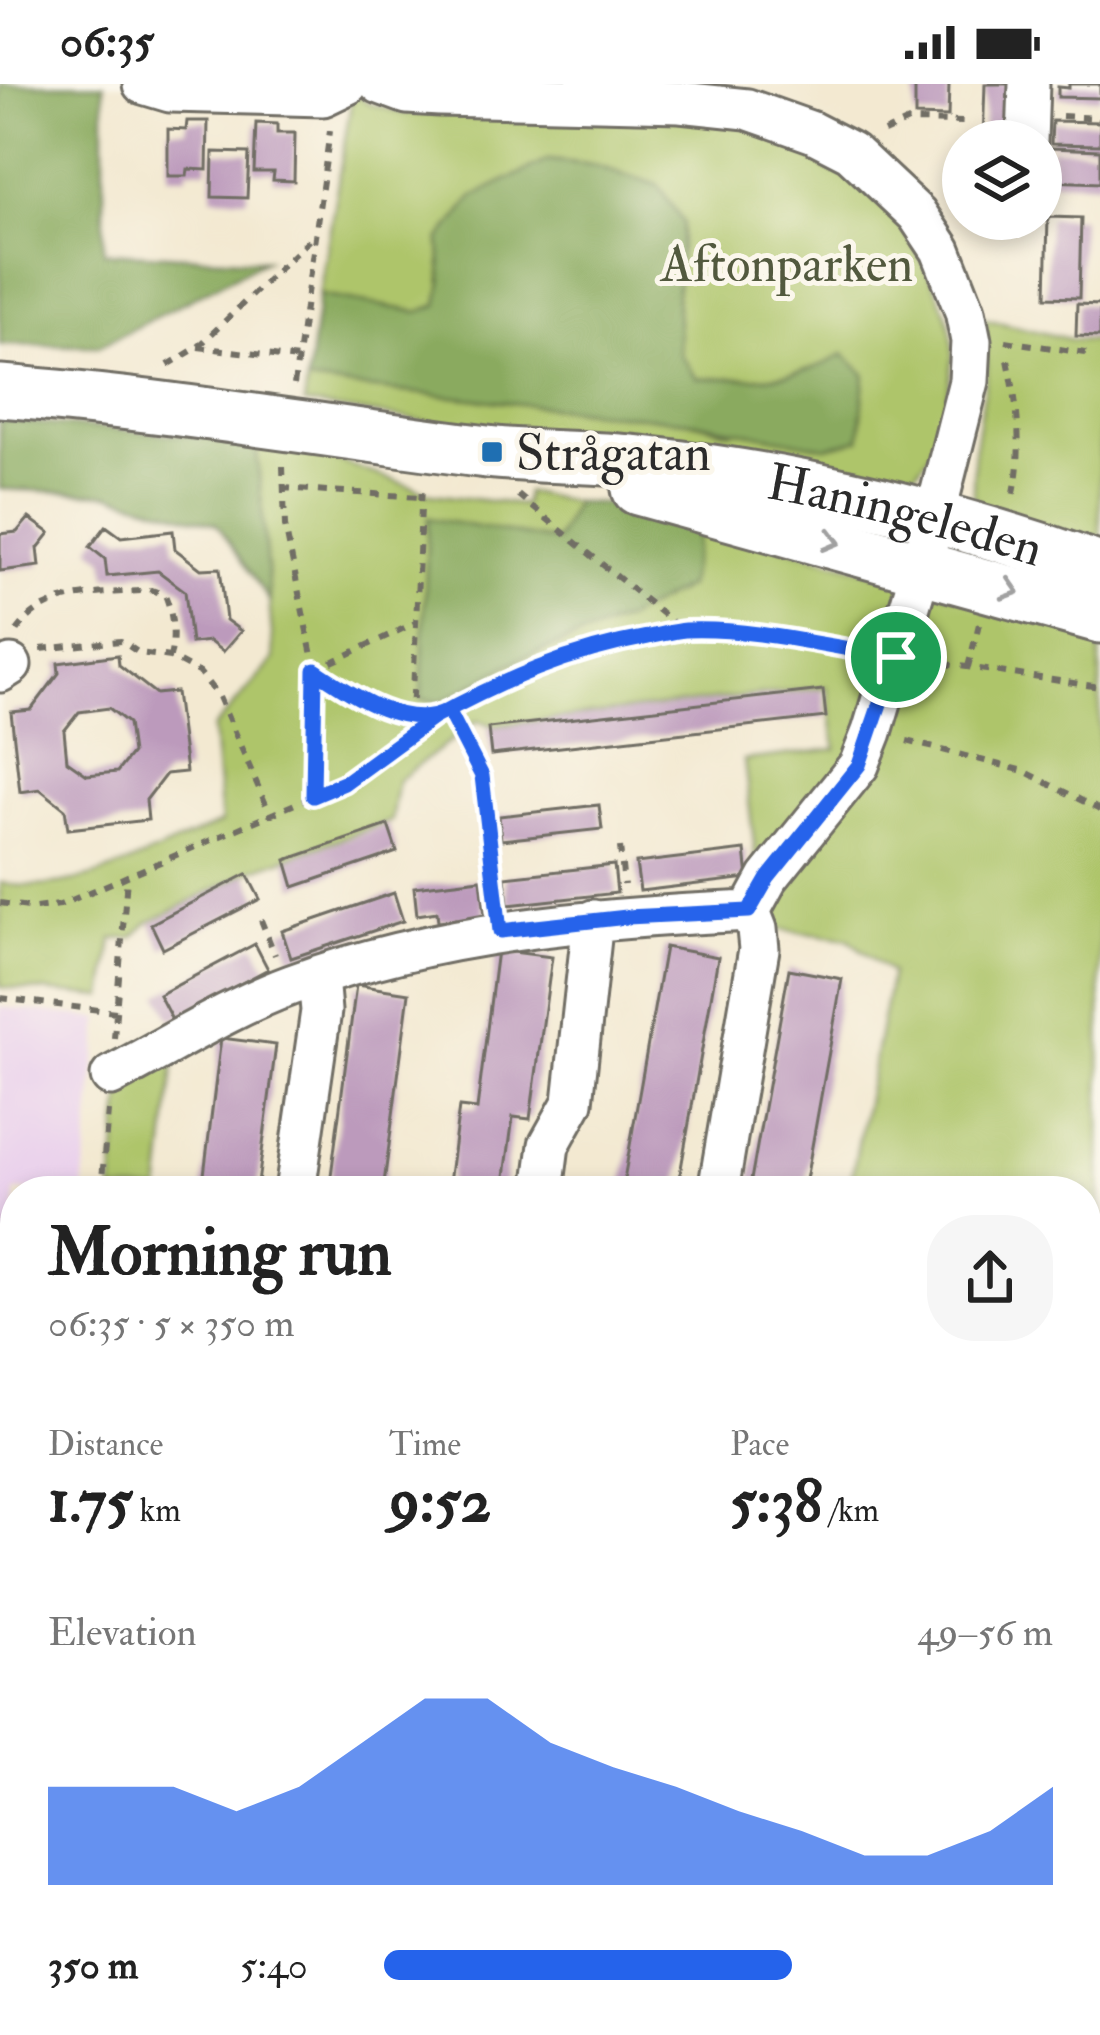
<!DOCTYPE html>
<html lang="en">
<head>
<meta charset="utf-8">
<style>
	body { margin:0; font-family:"IM FELL Double Pica",serif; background:#f6f6f6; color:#222; height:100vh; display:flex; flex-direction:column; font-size:45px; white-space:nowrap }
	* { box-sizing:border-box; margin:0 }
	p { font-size:39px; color:#767676 }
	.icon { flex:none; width:66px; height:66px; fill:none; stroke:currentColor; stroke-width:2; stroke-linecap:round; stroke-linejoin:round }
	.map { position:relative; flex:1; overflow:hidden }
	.sheet { position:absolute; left:0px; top:1092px; width:1101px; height:861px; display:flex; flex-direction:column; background:#fff; border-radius:48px 48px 0 0; box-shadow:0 6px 18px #0003 }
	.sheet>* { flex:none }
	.controls { position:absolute; left:942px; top:36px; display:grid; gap:24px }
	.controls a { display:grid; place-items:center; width:120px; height:120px; border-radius:50%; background:#fff; box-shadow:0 6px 18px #0003; font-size:60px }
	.pin { position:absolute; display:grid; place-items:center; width:102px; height:102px; color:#fff; margin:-51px; border:6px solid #fff; border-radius:50%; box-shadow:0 3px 12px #0007 }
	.round { display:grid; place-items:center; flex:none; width:126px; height:126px; border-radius:48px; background:#f6f6f6 }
	.overview { display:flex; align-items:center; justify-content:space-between; height:204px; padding:0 48px }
	h1 { font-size:66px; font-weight:700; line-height:90px }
	.stats { display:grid; grid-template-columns:repeat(3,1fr); gap:18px; height:204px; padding:12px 48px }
	.stats div { display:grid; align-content:center }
	.stats b { font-size:60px; font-weight:700 }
	.stats small { font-size:33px; font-weight:400 }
	.stats p { font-size:33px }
	.chart { height:336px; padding:24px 48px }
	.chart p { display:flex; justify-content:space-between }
	.chart svg { width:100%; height:216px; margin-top:12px; fill:#2563eb; opacity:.7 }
	ul { padding:0 48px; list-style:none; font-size:39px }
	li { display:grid; grid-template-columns:192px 144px 1fr; align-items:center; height:90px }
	li i { height:30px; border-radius:15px; background:#2563eb }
	.status { display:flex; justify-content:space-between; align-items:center; height:84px; padding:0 60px; background:#fff; direction:ltr }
	.status svg { height:33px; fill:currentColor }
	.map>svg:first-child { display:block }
</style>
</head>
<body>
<div class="status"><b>06:35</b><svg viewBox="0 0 49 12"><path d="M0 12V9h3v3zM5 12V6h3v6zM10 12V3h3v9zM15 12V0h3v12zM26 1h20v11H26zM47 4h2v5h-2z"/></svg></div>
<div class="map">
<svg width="1100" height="1951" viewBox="0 0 1100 1951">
	<rect width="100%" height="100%" fill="#fbf7ec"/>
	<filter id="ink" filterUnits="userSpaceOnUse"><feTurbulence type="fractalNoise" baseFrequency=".00833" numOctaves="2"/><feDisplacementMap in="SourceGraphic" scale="24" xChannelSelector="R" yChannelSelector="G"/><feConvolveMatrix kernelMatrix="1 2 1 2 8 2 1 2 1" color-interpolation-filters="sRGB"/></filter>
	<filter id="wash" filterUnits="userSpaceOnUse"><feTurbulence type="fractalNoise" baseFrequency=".004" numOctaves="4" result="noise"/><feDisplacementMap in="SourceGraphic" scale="48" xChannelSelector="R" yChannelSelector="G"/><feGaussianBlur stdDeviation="2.7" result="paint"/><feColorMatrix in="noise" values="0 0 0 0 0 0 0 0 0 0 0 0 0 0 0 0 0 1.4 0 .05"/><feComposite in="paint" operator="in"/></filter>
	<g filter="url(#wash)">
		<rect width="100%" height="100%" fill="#f3e9d1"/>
		<path fill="#ead1ec" d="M0 923 100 935 83 1107H15V1295L0 1293Z"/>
		<path fill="#aec56a" stroke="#6c784a" stroke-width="3" d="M353 7 370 20 402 29C478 31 555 32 632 34 670 34 714 31 751 42 821 63 893 114 925 182 940 213 956 241 952 277 947 321 939 383 894 404L304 320 307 298 689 337 731 348 843 271C801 297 746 294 697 294L680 270 676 212 682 139 658 101 593 81 548 76 440 156 442 198 438 221 418 228 319 211Z
			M985 235 1073 256 1100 257V471L987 436 973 410 974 369 987 287Z
			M256 357 304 365 432 410 523 421 526 408 575 418 556 457 441 618 522 574 625 536 700 439 1100 552V1724L1086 1745V1107H849L891 889 848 855 764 843 744 676 836 665 827 603 496 642 477 637 398 696 391 737 252 786 148 839 132 854 113 855 104 913 0 903V799C77 814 151 768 221 739L213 645 274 576Z
			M176 965 160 1107H112L123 999Z
			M0 1309 15 1312V1898L5 1951H0V1916L14 1840 0 1825Z
			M26 1938H243L253 1951H24Z
			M977 1938H1049L1051 1951H976Z"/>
		<path fill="#8aaa5e" stroke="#5a6a44" stroke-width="3" d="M0 0H104V168L265 176 100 262 0 261Z
			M548 76 593 81 658 101 683 139 676 212 680 270 697 294C746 295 801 297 843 270L865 290 860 355 826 363 689 337 307 298 319 211 418 228 438 221 442 198 440 156 474 112Z
			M0 336 256 357 270 518 217 440 108 410 0 405Z
			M575 418 626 421 700 439 688 502 625 536 522 574 440 618 421 615 428 434 556 457Z
			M1100 1724V1951H1051L1049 1938H1086V1745Z
			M243 1938H977L976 1951H253Z"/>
		<g id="blocks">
			<path fill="#bc9abc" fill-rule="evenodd" d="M915 0H949L948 33 915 32Z
				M985 0H1017L1015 57H983Z
				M1069 0H1100V14L1058 13V3L1069 4Z
				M187 37H208L207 86 188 85 187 92H168V45L186 46Z
				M1052 37 1100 38V61L1051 60Z
				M256 39 277 40V49H295L294 97 273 96 274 88H254Z
				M1051 64 1100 66V99L1050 97Z
				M213 68 249 69 247 114 212 113Z
				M1048 133 1081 134 1079 214 1046 213Z
				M1077 220 1100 221V253L1076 252Z
				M29 434 50 449 38 464 40 482 0 487V450L17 448Z
				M106 442 121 453 173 447 175 465 201 485 220 484 226 536 241 547 223 568 209 557 191 559 185 507 158 487 107 492 105 475 90 463Z
				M118 571 119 581 156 610 176 608 186 688 166 690 146 716 148 736 68 745 65 725 40 705 20 708 11 628 31 626 59 589 58 579ZM109 624 128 639 132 669 117 688 87 691 67 677 64 647 79 628Z
				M823 606 826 633 491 671 488 644Z
				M599 721 602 745 501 756 499 732Z
				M388 741 397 768 294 803 286 776Z
				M745 766 748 794 640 807 636 779Z
				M614 781 617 809 508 821 505 793Z
				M247 790 260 815 163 865 151 840Z
				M481 795 485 832 438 837 437 828 417 831 414 803Z
				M394 809 403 837 291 874 282 847Z
				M255 860 268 885 172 936 159 911Z
				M665 863 718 873 711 914 677 1107H622Z
				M497 866 552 873 530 1035 513 1033 503 1107H448L459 1023 477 1025Z
				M789 885 842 895 804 1107H749Z
				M356 901 409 909 383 1107H329Z
				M221 954 276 961 257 1107H202Z
				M6 1141 15 1142V1265L0 1262V1179Z"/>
		</g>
	</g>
	<g filter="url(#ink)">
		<use href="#blocks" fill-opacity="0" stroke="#716e65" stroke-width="3"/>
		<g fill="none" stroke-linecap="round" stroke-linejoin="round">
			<defs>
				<path id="minor" d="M143 0 170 8 323 12 348 0
					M1027 57 1029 0
					M0 588 11 581
					M111 992C169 962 229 924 291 901 439 847 593 834 750 827L768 794 859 681 872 648 922 482 969 297 971 257 965 227 941 166 917 130 851 68 812 48 747 25 680 18 440 12 407 10 380 0
					M295 1107 321 927 318 893
					M543 1107 549 1061 573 1018 593 836
					M718 1107 759 865 757 845 750 827"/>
				<g id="major">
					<path id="s1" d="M0 307C163 320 324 347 487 368 538 374 590 372 641 378 796 394 953 433 1100 485"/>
					<path d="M638 405 1100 533"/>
				</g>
			</defs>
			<use href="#minor" stroke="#716e65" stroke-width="45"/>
			<use href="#major" stroke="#716e65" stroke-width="57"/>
			<path stroke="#716e65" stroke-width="6" stroke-dasharray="9 9" stroke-linecap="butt" d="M1062 32 1100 34
				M884 48 908 37 964 38
				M1006 257 1092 270
				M198 263 298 275
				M1008 276C1018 323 1024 370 1012 417
				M168 281 198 263 314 151
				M294 301 330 47
				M283 382 285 442 315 586 313 712
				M282 404 421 413
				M518 411 682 546
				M17 547C46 504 105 511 152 506L165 511C173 529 175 554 170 573
				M41 565 121 557 139 569 170 573 200 589 219 613 271 732
				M926 577 1100 603
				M968 583 979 540
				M315 586 415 539
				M316 587C350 609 387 632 430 634
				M448 626 482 692 496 813
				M412 633 422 400
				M907 657 1024 687 1100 726
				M620 763 624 801
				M0 819 35 824 60 821 344 699 433 634 508 594 590 563 682 546 754 552 859 567
				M261 836 275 871
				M0 914 116 928
				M114 954 127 794
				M101 1107 108 1027
				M0 1299 15 1301
				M1086 1759 1100 1744
				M0 1778 15 1785
				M939 1938 946 1951
				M14 1951 17 1938"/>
			<use href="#minor" stroke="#fff" stroke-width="39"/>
			<use href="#major" stroke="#fff" stroke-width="51"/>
		</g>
		<defs><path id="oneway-chevron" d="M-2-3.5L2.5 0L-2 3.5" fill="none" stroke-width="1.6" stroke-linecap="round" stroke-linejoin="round" transform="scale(3)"/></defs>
		<g stroke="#a0a0a0">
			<use href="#oneway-chevron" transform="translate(832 457) rotate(15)"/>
			<use href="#oneway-chevron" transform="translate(1011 506) rotate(17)"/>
		</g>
	</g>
	<g fill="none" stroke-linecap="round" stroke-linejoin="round" filter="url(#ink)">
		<defs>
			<path id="route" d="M896 573C828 563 754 543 685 546 673 547 660 551 648 553 569 567 503 596 433 634L344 699 313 712 315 586C350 609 406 649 448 626L482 692 500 847 627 833 749 827 768 794 859 681 896 573"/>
		</defs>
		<use href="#route" stroke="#fff" stroke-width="24"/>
		<use href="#route" stroke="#2563eb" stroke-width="15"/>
	</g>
	<rect fill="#1f6fb2" stroke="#fbf7ec" stroke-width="4.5" x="480" y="356" width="24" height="24" rx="6"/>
	<g text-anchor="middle" stroke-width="10" stroke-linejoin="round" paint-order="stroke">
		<g font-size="51" fill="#52593e" stroke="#fbf7ec">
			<text x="787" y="197">Aftonparken</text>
		</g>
		<g font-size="51" fill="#2b2b2b" stroke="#fbf7ec" text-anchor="start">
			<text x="516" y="386">Strågatan</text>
		</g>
		<g font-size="51" fill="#2b2b2b" stroke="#fbf7ec">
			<text dy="18" stroke="none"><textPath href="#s1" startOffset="915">Haningeleden</textPath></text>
		</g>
	</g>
</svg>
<div class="controls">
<a><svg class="icon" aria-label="layers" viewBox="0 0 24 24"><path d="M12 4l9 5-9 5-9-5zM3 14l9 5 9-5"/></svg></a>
</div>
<div class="pin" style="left:896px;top:573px;background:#1e9e55"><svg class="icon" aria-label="arrive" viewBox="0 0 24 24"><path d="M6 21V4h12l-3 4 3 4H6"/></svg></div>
<section class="sheet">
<div class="overview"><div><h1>Morning run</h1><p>06:35 · 5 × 350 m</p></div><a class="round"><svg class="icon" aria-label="share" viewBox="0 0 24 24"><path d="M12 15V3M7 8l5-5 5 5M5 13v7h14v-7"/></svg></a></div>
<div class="stats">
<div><p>Distance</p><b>1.75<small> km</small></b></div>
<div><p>Time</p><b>9:52</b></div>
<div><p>Pace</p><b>5:38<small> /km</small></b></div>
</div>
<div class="chart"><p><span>Elevation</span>49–56 m</p>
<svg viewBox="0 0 160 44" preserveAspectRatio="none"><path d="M0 44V24L10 24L20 24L30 29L40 24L50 15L60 6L70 6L80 15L90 20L100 24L110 29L120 33L130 38L140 38L150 33L160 24V44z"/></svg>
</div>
<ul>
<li><b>350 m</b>5:40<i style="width:61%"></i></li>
</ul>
</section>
</div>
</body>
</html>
